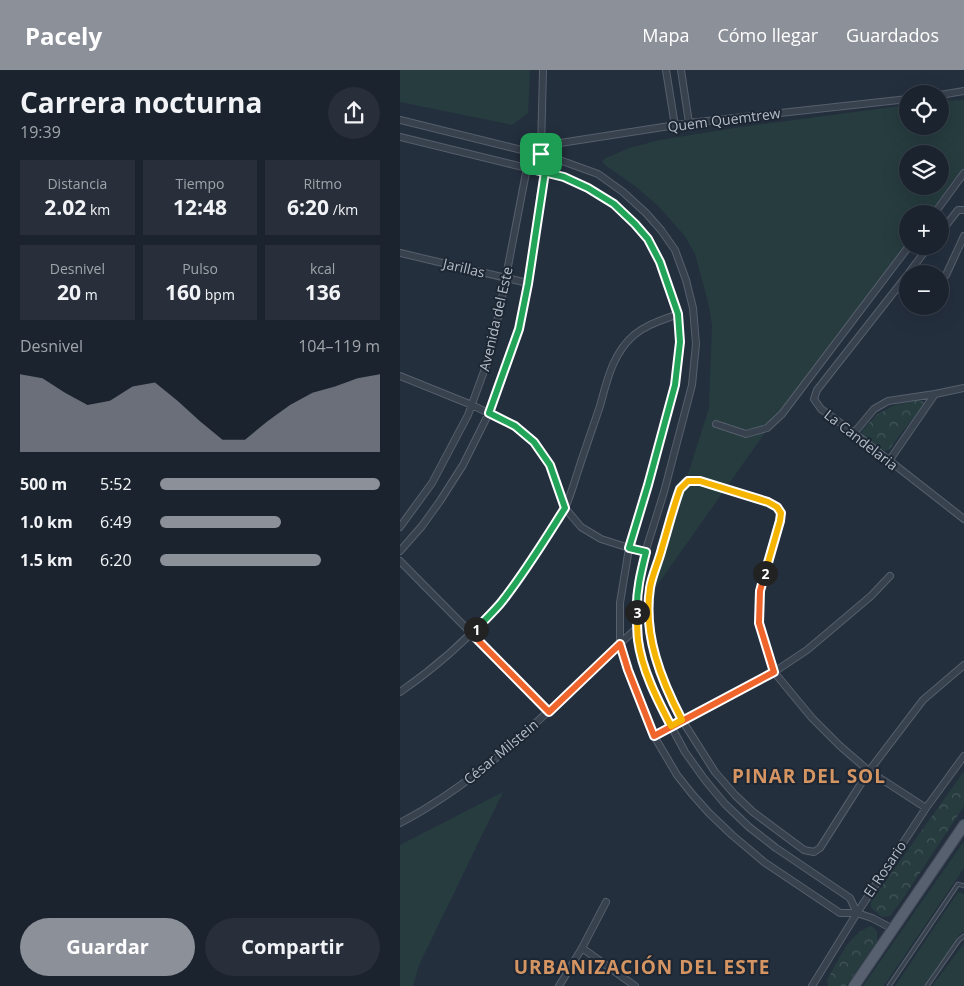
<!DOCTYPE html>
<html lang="es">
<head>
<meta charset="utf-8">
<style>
	body { margin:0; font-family:"Open Sans",sans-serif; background:#282f3a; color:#f1f3f6; height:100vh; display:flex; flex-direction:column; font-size:19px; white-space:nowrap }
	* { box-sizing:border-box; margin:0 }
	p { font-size:16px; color:#a0a4aa }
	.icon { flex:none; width:28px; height:28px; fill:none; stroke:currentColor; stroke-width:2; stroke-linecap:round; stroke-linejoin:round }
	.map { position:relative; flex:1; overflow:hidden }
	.drawer { display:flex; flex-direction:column; background:#1b232e; width:400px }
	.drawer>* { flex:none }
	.tools { position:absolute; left:499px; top:15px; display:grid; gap:10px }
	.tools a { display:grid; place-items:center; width:50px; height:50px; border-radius:50%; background:#1b232e; box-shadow:0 5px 20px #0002,0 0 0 1px #39404a; font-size:25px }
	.pin { position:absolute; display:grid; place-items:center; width:42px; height:42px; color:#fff; margin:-21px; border-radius:10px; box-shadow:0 2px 8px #0006 }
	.km { position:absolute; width:25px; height:25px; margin:-12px; border-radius:50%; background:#222; color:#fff; font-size:14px; line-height:25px; text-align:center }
	.round { display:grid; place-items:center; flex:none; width:52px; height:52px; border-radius:26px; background:#282f3a }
	.head { display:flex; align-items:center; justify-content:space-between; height:85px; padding:0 20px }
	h1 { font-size:28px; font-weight:700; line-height:38px }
	.figures { display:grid; grid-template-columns:repeat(3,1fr); gap:8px; height:85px; padding:5px 20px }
	.figures div { display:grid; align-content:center; border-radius:0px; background:#282f3a; text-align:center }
	.figures b { font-size:21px; font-weight:700 }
	.figures small { font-size:14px; font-weight:400 }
	.figures p { font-size:14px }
	.chart { height:140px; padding:10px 20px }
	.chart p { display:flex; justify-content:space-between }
	.chart svg { width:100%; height:90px; margin-top:5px; fill:#8c9099; opacity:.7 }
	.button { display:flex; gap:10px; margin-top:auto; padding:10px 20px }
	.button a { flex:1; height:58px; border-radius:30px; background:#8c9099; color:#fff; font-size:20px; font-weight:700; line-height:58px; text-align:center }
	.button a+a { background:#282f3a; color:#f1f3f6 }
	ul { padding:0 20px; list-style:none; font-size:16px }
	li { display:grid; grid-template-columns:80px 60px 1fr; align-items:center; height:38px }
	li i { height:12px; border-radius:6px; background:#8c9099 }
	header { display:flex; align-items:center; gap:30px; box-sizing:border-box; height:70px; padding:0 25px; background:#8c9099; color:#fff }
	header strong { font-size:24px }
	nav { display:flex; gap:28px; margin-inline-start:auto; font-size:18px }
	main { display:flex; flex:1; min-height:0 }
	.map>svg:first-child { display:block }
</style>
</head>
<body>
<header>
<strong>Pacely</strong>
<nav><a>Mapa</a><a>Cómo llegar</a><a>Guardados</a></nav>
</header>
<main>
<section class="drawer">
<div class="head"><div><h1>Carrera nocturna</h1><p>19:39</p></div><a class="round"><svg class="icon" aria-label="share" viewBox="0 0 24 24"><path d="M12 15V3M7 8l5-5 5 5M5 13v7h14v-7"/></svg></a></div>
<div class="figures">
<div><p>Distancia</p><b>2.02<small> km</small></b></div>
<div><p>Tiempo</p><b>12:48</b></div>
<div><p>Ritmo</p><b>6:20<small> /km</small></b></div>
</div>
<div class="figures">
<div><p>Desnivel</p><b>20<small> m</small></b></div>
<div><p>Pulso</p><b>160<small> bpm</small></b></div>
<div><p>kcal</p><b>136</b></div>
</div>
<div class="chart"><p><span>Desnivel</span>104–119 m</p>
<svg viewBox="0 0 160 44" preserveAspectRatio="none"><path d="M0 44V6L10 8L20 15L30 21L40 19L50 12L60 10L70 19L80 29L90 38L100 38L110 29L120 21L130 15L140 12L150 8L160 6V44z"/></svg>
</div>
<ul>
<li><b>500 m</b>5:52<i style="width:100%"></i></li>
<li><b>1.0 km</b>6:49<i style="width:55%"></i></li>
<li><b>1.5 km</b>6:20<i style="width:73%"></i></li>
</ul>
<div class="button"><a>Guardar</a><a>Compartir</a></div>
</section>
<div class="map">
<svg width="564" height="916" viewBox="0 0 564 916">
	<defs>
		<pattern id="park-crowns" width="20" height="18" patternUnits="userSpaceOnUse" patternTransform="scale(1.25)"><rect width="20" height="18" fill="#263c3f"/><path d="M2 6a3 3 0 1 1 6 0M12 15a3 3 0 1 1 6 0" fill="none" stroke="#435659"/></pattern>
	</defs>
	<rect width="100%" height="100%" fill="#242f3e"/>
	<path fill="#263c3f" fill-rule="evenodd" d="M0 0H130L128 43 112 55 0 32Z
		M564 30V98L529 144H508L507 173 381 340 256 517 253 514 309 338 312 255 308 232 295 184 285 166 258 136 235 116 205 95 202 91 206 88 229 78 260 70 334 58 507 35 508 56H540V31ZM508 84H540V116H508Z
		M103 722 19 895 13 916H0V775Z
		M564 771V798L484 916H463Z
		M558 822 564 824V861L559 865 524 916H495Z
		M564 873V916H532Z"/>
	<path fill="url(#park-crowns)" d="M518 330 524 332 522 338 502 362 489 380 483 381 465 369 461 362 476 345 495 335Z
		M564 701V736L502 830 490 846 482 847 471 838V832Z
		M471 856 477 861V871L446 916H428L427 910C439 890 448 864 471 856Z"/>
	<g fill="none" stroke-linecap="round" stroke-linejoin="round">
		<defs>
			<path id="service" d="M489 916 558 814 564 816
				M527 916 559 870 564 866"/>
			<path id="minor" d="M266 0 275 56
				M281 0 289 53
				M540 25 564 21
				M0 50 154 88 198 104 223 122 246 143 261 160 275 180 286 210 293 238 296 274 292 315 264 422 245 483 238 516 236 533 238 569 242 589 258 630 271 656 285 682 305 710 325 734 349 757 376 778 450 828 457 843
				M0 67 164 107 188 118 214 134 235 154 248 169 260 192 270 219 278 244 280 272 275 315 248 415 229 478 220 533V574L228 600 254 666 277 705 292 724 309 743 332 765 364 792 440 843H457L472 848 493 859
				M141 76 289 53 508 29
				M141 79 143 0
				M534 144 564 103
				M540 163 558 140H564
				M0 183 128 213
				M508 204 417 320 414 329 421 339 454 363 564 449
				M508 204 529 176
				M546 205 564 166
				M0 306 72 335 115 356 134 372 150 395 165 438 181 457 201 469 245 483
				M316 354 346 364 367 358 382 344 509 176
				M454 363 474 339 488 331 535 324 564 318
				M489 391 535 324
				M0 457 32 413 68 345 87 293 99 243 130 82
				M0 481 22 456 40 431 63 395 89 343 119 259 128 213 146 86
				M0 491 149 642
				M0 622C71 573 121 515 164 440 170 428 174 413 178 401 185 379 193 357 200 336 207 310 213 283 234 265 247 254 263 250 278 244
				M254 666 374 602 407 580 432 559 471 526 490 506
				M526 738 469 701 440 676 412 648 374 602 359 553 360 521 381 443 377 437 368 432 300 411H288L280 419 250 518 249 543 250 563 256 592 271 630 282 650 315 702 335 725 353 742 404 780 414 782 420 778 469 701 523 630 564 595
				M0 753C92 705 161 627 237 558
				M182 878 235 916
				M159 916 182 878 206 832
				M412 916 457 843 526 738 564 686"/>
			<path id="primary" d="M454 916 564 755"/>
		</defs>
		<use href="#service" stroke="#565f6c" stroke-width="5"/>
		<use href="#minor" stroke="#565f6c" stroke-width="8"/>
		<use href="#primary" stroke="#414a57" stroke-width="12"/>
		<use href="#service" stroke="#38414e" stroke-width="3"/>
		<use href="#minor" stroke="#38414e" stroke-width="6"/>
		<use href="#primary" stroke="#56606e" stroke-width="10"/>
	</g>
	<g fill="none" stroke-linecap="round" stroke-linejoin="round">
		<defs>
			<path id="split-1" d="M76 559C84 551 92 543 100 534 124 504 144 471 165 438L150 395 134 372 115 356 89 343 119 259 128 214 145 102 146 86 141 84"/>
			<path id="split-2" d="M76 559 72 564 149 642 220 574 228 600 254 666 374 602 359 553 360 521 365 503"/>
			<path id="split-3" d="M237 542C237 551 237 561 238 570 242 600 257 629 271 656L282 650C261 610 243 565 250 518 252 505 259 491 262 478 268 458 273 438 280 419L288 411H300L368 432 377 437 381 443 380 451 365 503"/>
			<path id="split-4" d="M141 84 130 82 127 98 164 107 188 118 214 134 235 154 248 169 260 192 278 244 280 272 275 315 248 415 229 478 246 482C241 502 236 522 237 542"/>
		</defs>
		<use href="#split-1" stroke="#fff" stroke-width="10"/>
		<use href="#split-2" stroke="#fff" stroke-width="10"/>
		<use href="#split-3" stroke="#fff" stroke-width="10"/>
		<use href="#split-4" stroke="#fff" stroke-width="10"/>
		<use href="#split-1" stroke="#22a559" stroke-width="6"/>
		<use href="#split-2" stroke="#f0652b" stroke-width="6"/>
		<use href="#split-3" stroke="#f5b400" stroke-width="6"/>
		<use href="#split-4" stroke="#22a559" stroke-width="6"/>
	</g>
	<g text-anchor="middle" stroke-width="4" stroke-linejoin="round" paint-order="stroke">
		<g font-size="14" fill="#b4bcc9" stroke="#1d2633">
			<text transform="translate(324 50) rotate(-7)" y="5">Quem Quemtrew</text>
			<text transform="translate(64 198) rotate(13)" y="5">Jarillas</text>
			<text transform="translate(96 249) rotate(-77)" y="5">Avenida del Este</text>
			<text transform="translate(461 370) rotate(38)" y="5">La Candelaria</text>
			<text transform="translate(101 682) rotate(-40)" y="5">César Milstein</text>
			<text transform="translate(485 799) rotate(-56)" y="5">El Rosario</text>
		</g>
		<g font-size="19" font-weight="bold" letter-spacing="1" fill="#d59563" stroke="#1d2633">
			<text x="409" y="713">PINAR DEL SOL</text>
			<text x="242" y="904">URBANIZACIÓN DEL ESTE</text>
		</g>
	</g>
</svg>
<div class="tools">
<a><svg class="icon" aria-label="locate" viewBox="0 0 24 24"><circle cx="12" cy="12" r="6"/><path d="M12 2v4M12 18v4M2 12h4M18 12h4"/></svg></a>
<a><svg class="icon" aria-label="layers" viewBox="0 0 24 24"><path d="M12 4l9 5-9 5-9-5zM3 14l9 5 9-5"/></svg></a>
<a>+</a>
<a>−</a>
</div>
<div class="pin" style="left:141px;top:84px;background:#1e9e55"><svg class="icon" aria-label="arrive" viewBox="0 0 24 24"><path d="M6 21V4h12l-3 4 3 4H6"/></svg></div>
<b class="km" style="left:76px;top:559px">1</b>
<b class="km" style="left:365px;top:503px">2</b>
<b class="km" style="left:237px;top:542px">3</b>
</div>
</main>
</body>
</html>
